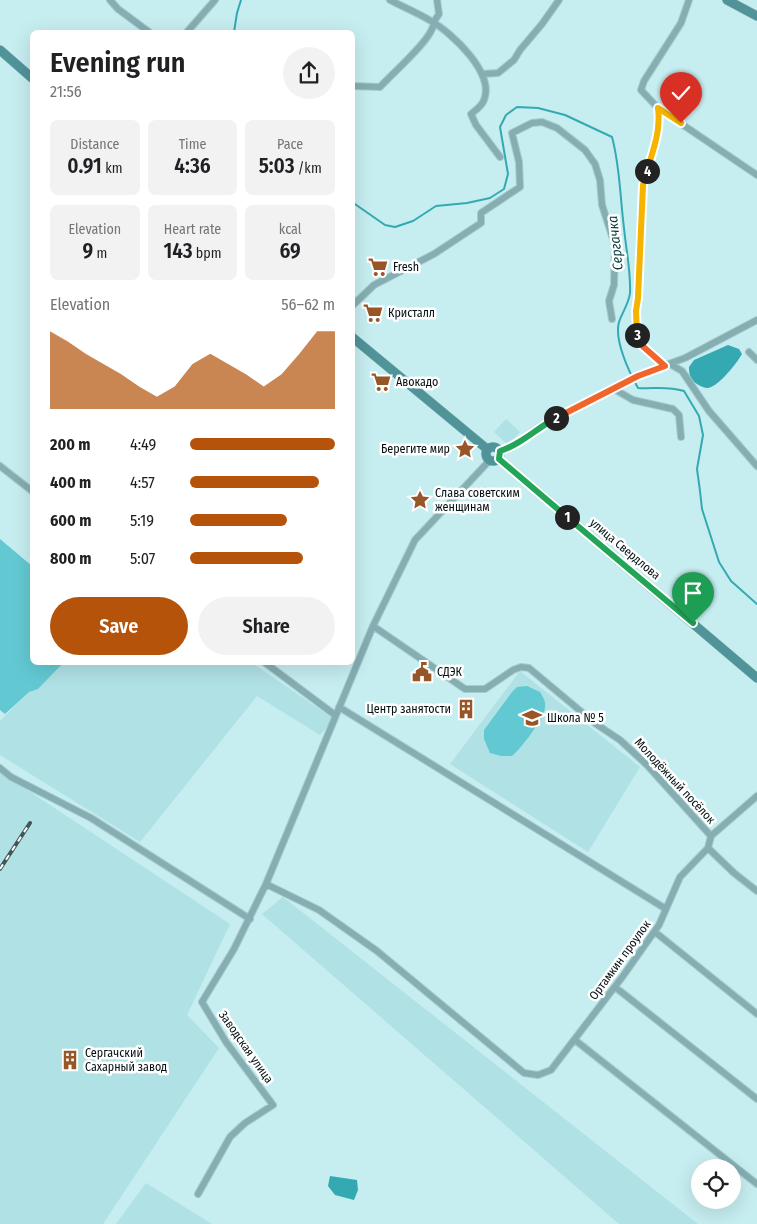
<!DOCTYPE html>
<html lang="en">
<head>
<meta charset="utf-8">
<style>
	body { margin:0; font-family:"Fira Sans Condensed",sans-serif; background:#f2f2f2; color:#202124; height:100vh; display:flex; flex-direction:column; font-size:19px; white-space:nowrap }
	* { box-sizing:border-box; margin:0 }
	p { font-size:16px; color:#757577 }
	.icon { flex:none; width:28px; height:28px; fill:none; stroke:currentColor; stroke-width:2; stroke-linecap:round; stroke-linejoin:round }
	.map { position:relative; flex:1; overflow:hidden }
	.sheet { position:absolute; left:30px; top:30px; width:325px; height:635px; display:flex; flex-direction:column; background:#fff; border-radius:8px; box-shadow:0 5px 20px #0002 }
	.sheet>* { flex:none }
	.buttons { position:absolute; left:691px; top:1159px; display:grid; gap:10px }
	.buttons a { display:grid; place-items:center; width:50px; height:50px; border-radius:50%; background:#fff; box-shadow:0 5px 20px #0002; font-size:25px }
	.pin { position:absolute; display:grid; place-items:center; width:42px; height:42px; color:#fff; margin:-51px -21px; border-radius:50% 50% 50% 0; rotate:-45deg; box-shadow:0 0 5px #0007 }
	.pin .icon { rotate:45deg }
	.km { position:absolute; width:25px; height:25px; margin:-12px; border-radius:50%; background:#222; color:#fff; font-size:14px; line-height:25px; text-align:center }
	.round { display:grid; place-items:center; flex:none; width:52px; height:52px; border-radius:26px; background:#f2f2f2 }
	.head { display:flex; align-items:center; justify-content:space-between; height:85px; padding:0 20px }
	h1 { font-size:28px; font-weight:600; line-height:38px }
	.figures { display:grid; grid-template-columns:repeat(3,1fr); gap:8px; height:85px; padding:5px 20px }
	.figures div { display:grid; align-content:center; border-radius:8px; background:#f2f2f2; text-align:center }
	.figures b { font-size:21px; font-weight:600 }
	.figures small { font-size:14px; font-weight:400 }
	.figures p { font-size:14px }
	.chart { height:140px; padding:10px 20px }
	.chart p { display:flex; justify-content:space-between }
	.chart svg { width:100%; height:90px; margin-top:5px; fill:#b45309; opacity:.7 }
	.action { display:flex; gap:10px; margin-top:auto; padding:10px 20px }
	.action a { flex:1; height:58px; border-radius:30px; background:#b45309; color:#fff; font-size:20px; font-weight:600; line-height:58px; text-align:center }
	.action a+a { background:#f2f2f2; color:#202124 }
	ul { padding:0 20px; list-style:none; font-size:16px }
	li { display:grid; grid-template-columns:80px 60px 1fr; align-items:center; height:38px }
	li i { height:12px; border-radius:6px; background:#b45309 }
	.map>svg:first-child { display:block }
</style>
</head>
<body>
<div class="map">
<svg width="757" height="1224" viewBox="0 0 757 1224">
	<rect width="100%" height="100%" fill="#c6edf0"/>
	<path fill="#b0e1e5" d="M506 419 520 432 508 445 494 432Z
		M58 662 252 663 334 719 320 735 257 696 140 842 0 755V721Z
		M520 671 640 767 588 852 450 764Z
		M0 772 230 924 187 1015 219 1048 103 1224H0Z
		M283 897 698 1224H619L262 914Z
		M146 1183 212 1224H116Z"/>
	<path fill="#62c9d2" d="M0 539 32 566V662L63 663 38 689 29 692 5 714 0 710Z
		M527 686 540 692C543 697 546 701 545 707 545 717 521 749 512 756H501L490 753 484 739V730L512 692 517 687Z"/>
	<path fill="#34a9b2" d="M728 345 739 349 742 354C737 363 718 387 708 388 704 388 700 386 697 384 690 380 689 374 689 367L694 360Z
		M330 1176 357 1180 358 1190 354 1200 335 1195 328 1186Z"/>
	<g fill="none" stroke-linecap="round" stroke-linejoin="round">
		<path stroke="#34a9b2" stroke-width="2" d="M234 32 237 13 241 0
			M352 202 385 225 395 227 413 221 436 206 467 203 490 198 504 189 508 174 500 127 506 115 517 107 538 108 565 115 612 137C620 166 620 197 624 228 626 250 631 271 630 293 629 303 622 313 619 322 614 340 629 372 638 388 655 389 667 386 684 391L699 416 703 435 697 469 700 491 702 509 719 562 731 581 757 604"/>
		<defs>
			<path id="street" d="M110 0 118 9 149 32
				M390 0C403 7 418 13 431 21 452 33 495 73 484 100 482 106 476 110 471 114L476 125 500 157
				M689 0 681 23 644 81 641 90 658 108 757 175
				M187 32 215 0
				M482 74 498 73 514 60 520 50 542 24 559 0
				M352 86 380 87C392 74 424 46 431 31 435 24 433 21 439 14L437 0
				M658 108C663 138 646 158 643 187 639 223 639 261 638 298L636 311 638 342 665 366
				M352 306 374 285 434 254 481 223V213L520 187 519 162 512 133 532 123 542 122 557 128 585 150 595 164 600 180 602 205 615 245 614 285 609 301 612 319
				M749 352 757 360
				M670 364 682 371 709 411 757 466
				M614 389 633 400 673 409 679 415 681 437
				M500 451 508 449 542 425 638 375 685 358 757 320
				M0 466 32 491
				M373 626 465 689H485L513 670 521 667 529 668 596 724 620 740 647 765 711 836
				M264 662 335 715
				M339 707 666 909
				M0 768 11 777 91 818 250 919
				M708 848 734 873 757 891
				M266 884 319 910 377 951 524 1073 538 1075 551 1070 623 976 659 925 680 877 708 848 711 836 757 796
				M655 932 757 1014
				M615 987 757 1099
				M575 1040 757 1184
				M198 1194 230 1137 245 1123 273 1105 226 1042 202 1002 234 949 266 884 373 626 415 540 489 461"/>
			<path id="secondary" d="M727 0 757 16
				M0 50 32 78
				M352 337 487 449
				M486 454a7 7 0 1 1 14 0a7 7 0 1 1-14 0Z
				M499 459 757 678"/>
		</defs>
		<use href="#street" stroke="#a7cacc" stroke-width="8"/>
		<use href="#secondary" stroke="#a7cacc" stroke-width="10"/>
		<use href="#street" stroke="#84aeb2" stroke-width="6"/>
		<use href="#secondary" stroke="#509399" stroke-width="9"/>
		<defs>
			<path id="rail" d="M0 869 30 823"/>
		</defs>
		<use href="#rail" stroke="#425658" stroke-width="4"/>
		<use href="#rail" stroke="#fff" stroke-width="2" stroke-dasharray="5.5" stroke-linecap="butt"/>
	</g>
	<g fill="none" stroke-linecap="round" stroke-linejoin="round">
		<defs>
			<path id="split-1" d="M567 517 693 623"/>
			<path id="split-2" d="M556 418C537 428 520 445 500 451L499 459 567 517"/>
			<path id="split-3" d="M556 418 638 376 665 366 638 342 637 335"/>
			<path id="split-4" d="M637 335 636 311 638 298 643 185 647 171"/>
			<path id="split-5" d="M647 171C653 150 661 131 658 108L681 123"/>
		</defs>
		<use href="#split-1" stroke="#fff" stroke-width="10"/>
		<use href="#split-2" stroke="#fff" stroke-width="10"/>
		<use href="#split-3" stroke="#fff" stroke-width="10"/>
		<use href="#split-4" stroke="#fff" stroke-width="10"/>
		<use href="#split-5" stroke="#fff" stroke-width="10"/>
		<use href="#split-1" stroke="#22a559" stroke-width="6"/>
		<use href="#split-2" stroke="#22a559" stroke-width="6"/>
		<use href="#split-3" stroke="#f0652b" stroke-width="6"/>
		<use href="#split-4" stroke="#f5b400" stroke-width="6"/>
		<use href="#split-5" stroke="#f5b400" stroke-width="6"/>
	</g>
	<defs>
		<symbol id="supermarket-bare" viewBox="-9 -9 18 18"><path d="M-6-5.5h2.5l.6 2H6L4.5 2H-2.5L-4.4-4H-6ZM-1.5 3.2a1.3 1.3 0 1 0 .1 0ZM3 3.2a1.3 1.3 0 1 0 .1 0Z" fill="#985525" stroke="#fff" stroke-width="2.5" paint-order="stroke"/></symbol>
		<symbol id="sight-bare" viewBox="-9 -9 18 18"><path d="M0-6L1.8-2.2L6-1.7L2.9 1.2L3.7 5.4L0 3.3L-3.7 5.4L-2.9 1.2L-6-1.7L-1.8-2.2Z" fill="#985525" stroke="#fff" stroke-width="2.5" paint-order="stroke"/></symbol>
		<symbol id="civic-bare" viewBox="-9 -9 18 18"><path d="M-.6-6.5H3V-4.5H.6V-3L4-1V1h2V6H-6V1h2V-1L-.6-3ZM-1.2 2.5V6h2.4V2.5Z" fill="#985525" stroke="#fff" stroke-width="2.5" paint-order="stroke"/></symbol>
		<symbol id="building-bare" viewBox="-9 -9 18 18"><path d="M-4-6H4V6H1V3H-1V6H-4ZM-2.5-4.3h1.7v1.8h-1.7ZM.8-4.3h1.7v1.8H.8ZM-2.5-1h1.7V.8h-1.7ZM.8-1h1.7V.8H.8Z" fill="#985525" stroke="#fff" stroke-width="2.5" paint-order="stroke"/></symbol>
		<symbol id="school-bare" viewBox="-9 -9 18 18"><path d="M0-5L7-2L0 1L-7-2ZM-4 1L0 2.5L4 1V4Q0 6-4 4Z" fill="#985525" stroke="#fff" stroke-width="2.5" paint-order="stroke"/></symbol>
	</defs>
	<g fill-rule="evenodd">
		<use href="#supermarket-bare" x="364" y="253" width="28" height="28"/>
		<use href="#supermarket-bare" x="359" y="299" width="28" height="28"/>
		<use href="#supermarket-bare" x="367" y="368" width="28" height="28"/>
		<use href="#sight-bare" x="451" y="435" width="28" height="28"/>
		<use href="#sight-bare" x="406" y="486" width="28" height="28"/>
		<use href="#civic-bare" x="408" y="658" width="28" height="28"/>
		<use href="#building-bare" x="452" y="695" width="28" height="28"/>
		<use href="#school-bare" x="518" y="704" width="28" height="28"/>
		<use href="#building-bare" x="56" y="1046" width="28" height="28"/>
	</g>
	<g text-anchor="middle" stroke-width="5" stroke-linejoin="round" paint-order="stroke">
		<g font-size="12" fill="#041012" stroke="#fff" text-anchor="start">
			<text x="393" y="271">Fresh</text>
			<text x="388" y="317">Кристалл</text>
			<text x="396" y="386">Авокадо</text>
			<text x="450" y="453" text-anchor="end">Берегите мир</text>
			<text x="435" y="497">Слава советским<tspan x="435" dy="14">женщинам</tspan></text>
			<text x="437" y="676">СДЭК</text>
			<text x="451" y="713" text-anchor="end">Центр занятости</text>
			<text x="547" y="722">Школа № 5</text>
			<text x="85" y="1057">Сергачский<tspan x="85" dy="14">Сахарный завод</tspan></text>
		</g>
		<g font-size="12" fill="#041012" stroke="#fff">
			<text transform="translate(625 549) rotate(40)" y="4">улица Свердлова</text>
			<text transform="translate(675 781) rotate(47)" y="4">Молодёжный посёлок</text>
			<text transform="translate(620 960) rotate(-54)" y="4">Ортамкин проулок</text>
			<text transform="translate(246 1047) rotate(55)" y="4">Заводская улица</text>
		</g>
		<g font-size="14" font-style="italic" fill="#063c40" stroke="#fff">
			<text transform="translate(615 243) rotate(-96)" y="5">Сергачка</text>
		</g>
	</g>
</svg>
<div class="buttons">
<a><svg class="icon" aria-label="locate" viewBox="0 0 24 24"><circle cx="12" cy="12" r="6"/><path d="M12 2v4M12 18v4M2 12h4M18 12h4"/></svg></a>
</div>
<div class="pin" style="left:693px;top:623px;background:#1e9e55"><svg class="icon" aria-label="arrive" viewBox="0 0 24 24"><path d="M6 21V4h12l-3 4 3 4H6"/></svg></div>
<div class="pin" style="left:681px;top:123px;background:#d93025"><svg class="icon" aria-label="check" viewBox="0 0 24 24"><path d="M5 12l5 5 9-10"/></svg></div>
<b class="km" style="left:567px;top:517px">1</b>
<b class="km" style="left:556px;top:418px">2</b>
<b class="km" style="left:637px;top:335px">3</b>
<b class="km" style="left:647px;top:171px">4</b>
<section class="sheet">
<div class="head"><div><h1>Evening run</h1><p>21:56</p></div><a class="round"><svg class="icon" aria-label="share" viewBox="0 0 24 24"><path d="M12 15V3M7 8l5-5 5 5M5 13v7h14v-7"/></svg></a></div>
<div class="figures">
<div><p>Distance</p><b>0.91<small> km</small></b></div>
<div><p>Time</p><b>4:36</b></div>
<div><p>Pace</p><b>5:03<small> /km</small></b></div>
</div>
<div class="figures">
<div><p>Elevation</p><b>9<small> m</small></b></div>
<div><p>Heart rate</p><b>143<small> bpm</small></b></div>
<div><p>kcal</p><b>69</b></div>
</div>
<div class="chart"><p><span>Elevation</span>56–62 m</p>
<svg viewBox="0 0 160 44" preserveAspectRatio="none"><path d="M0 44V6L10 11L20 17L30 22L40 27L50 33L60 38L70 33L80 22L90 17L100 22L110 27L120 33L130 27L140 17L150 6L160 6V44z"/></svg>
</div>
<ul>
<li><b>200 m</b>4:49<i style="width:100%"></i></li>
<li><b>400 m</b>4:57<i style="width:89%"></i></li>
<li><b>600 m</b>5:19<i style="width:67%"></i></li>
<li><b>800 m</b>5:07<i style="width:78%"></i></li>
</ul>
<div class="action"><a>Save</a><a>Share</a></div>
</section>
</div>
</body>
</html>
